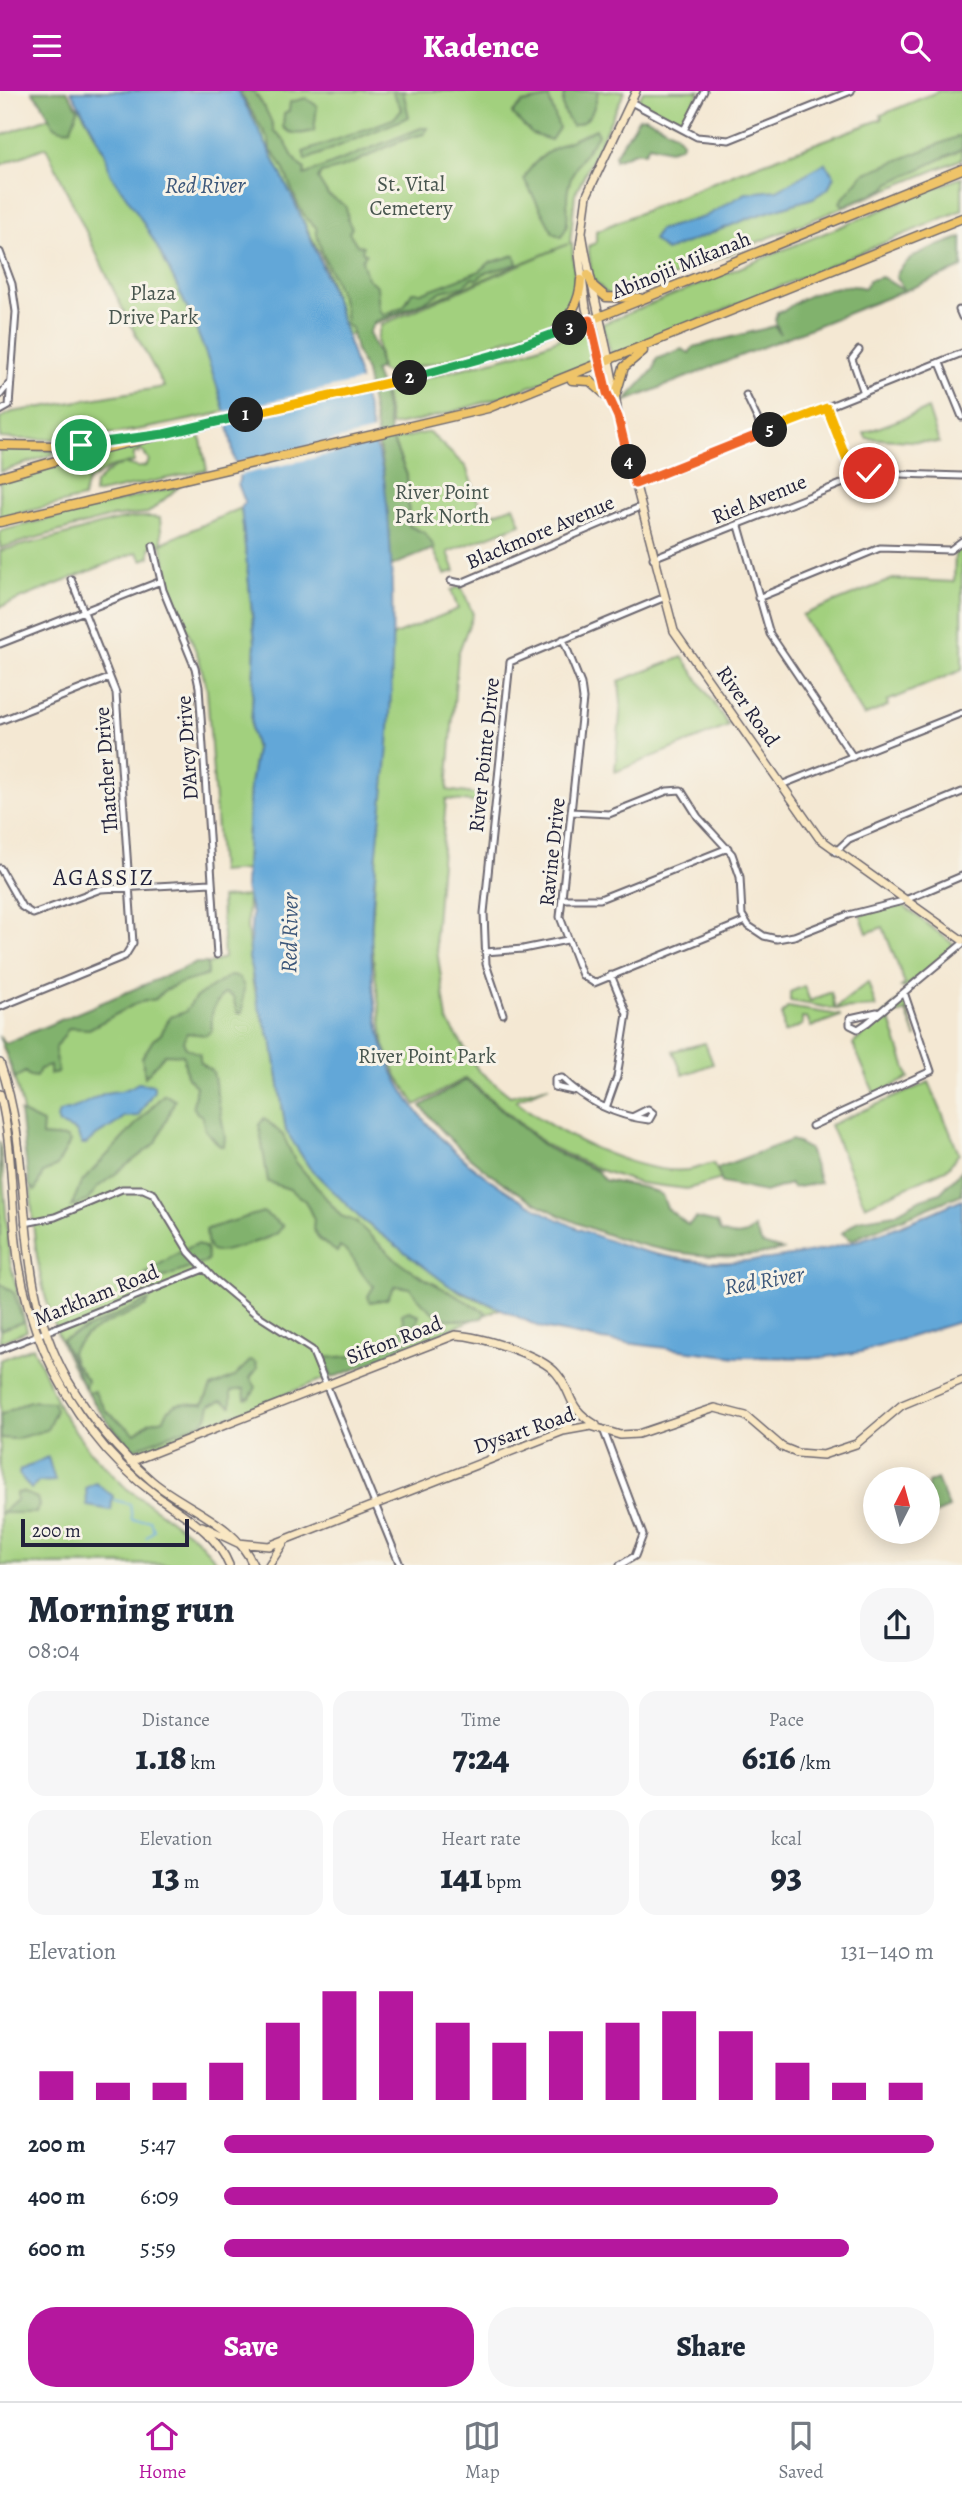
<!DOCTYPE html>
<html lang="en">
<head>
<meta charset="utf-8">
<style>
	body { margin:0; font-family:Alegreya,serif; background:#f6f6f7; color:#1f2937; height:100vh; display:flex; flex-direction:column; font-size:26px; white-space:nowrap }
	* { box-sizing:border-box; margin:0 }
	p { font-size:23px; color:#747a83 }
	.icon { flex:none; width:38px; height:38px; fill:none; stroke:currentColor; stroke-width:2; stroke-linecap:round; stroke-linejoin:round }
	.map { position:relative; height:1474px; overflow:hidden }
	.sheet { display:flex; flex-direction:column; background:#fff; flex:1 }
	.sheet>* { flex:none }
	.needle { width:46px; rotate:6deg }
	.buttons { position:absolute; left:863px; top:1376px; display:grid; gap:14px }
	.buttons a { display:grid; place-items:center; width:77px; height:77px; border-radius:50%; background:#fff; box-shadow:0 4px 18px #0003; font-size:35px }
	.scale { position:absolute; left:21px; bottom:18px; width:168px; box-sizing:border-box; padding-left:7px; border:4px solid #22223b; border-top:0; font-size:19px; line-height:24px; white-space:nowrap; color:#22223b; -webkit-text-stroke:5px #f7f3e8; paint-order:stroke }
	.pin { position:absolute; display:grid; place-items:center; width:60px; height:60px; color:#fff; margin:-30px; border:4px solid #fff; border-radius:50%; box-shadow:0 2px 7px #0007 }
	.km { position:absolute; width:35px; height:35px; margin:-18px; border-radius:50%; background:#222; color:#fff; font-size:19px; line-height:35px; text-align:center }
	.round { display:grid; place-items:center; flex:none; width:74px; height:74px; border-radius:28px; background:#f6f6f7 }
	.head { display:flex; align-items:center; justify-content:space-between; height:119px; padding:0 28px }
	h1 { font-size:38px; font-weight:800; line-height:52px }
	.metrics { display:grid; grid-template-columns:repeat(3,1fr); gap:10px; height:119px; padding:7px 28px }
	.metrics div { display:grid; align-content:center; border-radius:18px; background:#f6f6f7; text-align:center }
	.metrics b { font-size:35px; font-weight:800 }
	.metrics small { font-size:19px; font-weight:400 }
	.metrics p { font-size:19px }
	.chart { height:196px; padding:14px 28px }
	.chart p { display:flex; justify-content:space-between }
	.chart svg { width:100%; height:126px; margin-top:7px; stroke:#b5179e; stroke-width:6 }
	.action { display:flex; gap:14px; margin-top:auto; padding:14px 28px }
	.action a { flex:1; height:80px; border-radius:28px; background:#b5179e; color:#fff; font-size:28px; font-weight:800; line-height:80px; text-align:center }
	.action a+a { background:#f6f6f7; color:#1f2937 }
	ul { padding:0 28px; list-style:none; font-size:23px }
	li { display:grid; grid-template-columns:112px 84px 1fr; align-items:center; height:52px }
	li i { height:18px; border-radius:9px; background:#b5179e }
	header { display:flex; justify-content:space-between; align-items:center; height:91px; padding:0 28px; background:#b5179e; color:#fff; font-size:32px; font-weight:800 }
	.tab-bar { display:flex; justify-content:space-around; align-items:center; height:98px; border-top:2px solid #e0e1e3; background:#fff; font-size:19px; color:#747a83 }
	.tab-bar a { display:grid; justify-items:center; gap:4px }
	.tab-bar .current { color:#b5179e }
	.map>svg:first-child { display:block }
</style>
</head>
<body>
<header><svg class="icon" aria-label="menu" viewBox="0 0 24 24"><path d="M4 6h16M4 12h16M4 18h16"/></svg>Kadence<svg class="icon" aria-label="search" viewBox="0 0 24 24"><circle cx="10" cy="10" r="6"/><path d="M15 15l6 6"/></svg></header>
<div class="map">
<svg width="962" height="1474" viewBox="0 0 962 1474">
	<rect width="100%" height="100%" fill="#f7f3e8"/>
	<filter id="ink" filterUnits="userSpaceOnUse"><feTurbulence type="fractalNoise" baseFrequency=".0143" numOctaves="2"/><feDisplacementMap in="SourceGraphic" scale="14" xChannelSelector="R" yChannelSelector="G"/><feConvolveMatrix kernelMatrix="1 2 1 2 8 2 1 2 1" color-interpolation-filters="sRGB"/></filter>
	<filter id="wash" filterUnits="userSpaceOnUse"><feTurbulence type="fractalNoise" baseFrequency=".00686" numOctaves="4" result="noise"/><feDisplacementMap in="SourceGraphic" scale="28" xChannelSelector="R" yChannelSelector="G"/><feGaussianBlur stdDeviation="1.57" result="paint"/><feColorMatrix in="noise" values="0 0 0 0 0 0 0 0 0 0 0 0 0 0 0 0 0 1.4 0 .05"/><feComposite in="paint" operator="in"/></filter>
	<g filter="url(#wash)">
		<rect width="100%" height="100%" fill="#f4e8d3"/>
		<path fill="#a2d07e" stroke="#62795c" stroke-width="2" d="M237 0H625L575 103 570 152H572C574 184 580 198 563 228L448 269 386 282 381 280 377 248 381 234 568 153 347 245 322 167Z
			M643 0H700L683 33 638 10Z
			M939 0H962V68L628 204 609 205 592 187 588 155 596 152V140L738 81 882 28 881 24Z
			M79 15C88 32 99 49 106 67 109 73 108 81 113 86 157 141 207 253 225 321 150 338 76 353 0 347V327L12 321 164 296 126 225 46 56 0 74V45Z
			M962 86V119L612 266 602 233Z
			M588 236 596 270C529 297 463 322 391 335L384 298 525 261Z
			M928 318 939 352 866 347 864 342Z
			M199 339 207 379 94 403 95 393C104 384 116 371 130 374 138 376 139 378 147 374L149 369 140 357 139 364 138 361 134 362V371L113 375 88 390 83 407 0 427V390L67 370Z
			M429 341 466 376 484 426 514 415 521 433 448 461 455 480 445 483 425 442 409 435 407 384 393 349Z
			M0 357 62 360 0 381Z
			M180 395 148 422 111 426 0 457V440Z
			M241 417 255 551 251 639 256 658 250 694 246 779 220 781 207 599 199 568 172 500 161 453 150 456V466L142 469 137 461 0 516V460C17 455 37 451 53 447 89 439 121 422 160 427L162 452Z
			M962 457V579L887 610 888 615 864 625 802 524 893 488 954 491 955 461Z
			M461 495 473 523 458 563 447 699 488 705 487 713 446 708 435 845 447 929 478 979 510 1005 549 995 516 1009C550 1041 640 1084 687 1079 696 1078 705 1074 713 1072L722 1088 687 1098 639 1092 600 1079 546 1054 466 987 416 1014 397 985 384 955 371 848 391 550 394 544 458 518 451 499Z
			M683 566 729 635 615 681 621 612 619 590Z
			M248 805 247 837 253 894 273 955 286 1040 361 1128 460 1201 500 1218 135 1363C83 1307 48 1241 37 1165 30 1121 31 1076 25 1032 21 1005 12 980 3 955L224 867 221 807Z
			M898 815H904L953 853 952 859 905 897 901 896 905 893 883 836 867 842 860 823Z
			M868 891 876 916 837 918 838 915Z
			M804 895 810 910 831 901 835 918 790 910V901Z
			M900 909H904L916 947 906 920 889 926 909 987 875 1004 853 953Z
			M788 916 840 924V925L811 936 807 927H802V934L784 942 782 923Z
			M705 952 713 973 683 984 673 960Z
			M929 991 959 1062 948 1077 865 1115 830 1034Z
			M0 1051 10 1170 27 1240 0 1251Z
			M33 1256 61 1320 89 1359 126 1397 196 1447 220 1473 0 1474V1269Z"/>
		<path fill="#81b26d" stroke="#526a54" stroke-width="2" d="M32 0H67L78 18 71 38C51 41 51 28 43 14 40 9 35 5 32 0Z
			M239 0H253C262 11 272 28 274 40 290 49 290 71 305 78L304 84 421 37H428L424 43C385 51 359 76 321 82L318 88 328 104 346 115 348 130 352 137 349 141 357 154 363 155 362 160 366 163 362 169 367 187 377 195 379 218 383 224 404 215 412 201H424L480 180 489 172 515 164 517 173 485 182 477 188 472 187 463 195 442 200 424 211 374 231 369 242 378 263 380 278 374 280 383 302 391 346 407 384 409 435 425 442 435 457 389 476 384 385 377 343 366 281 356 260 351 237 346 234C346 199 319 169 316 136 290 118 292 78 270 59L269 49Z
			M392 0H403L409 26 306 69 303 61 393 28 402 19Z
			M566 0H598C595 18 591 31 572 35 564 23 559 13 566 0Z
			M306 7 317 15 314 40C303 43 291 45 283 36L284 23 289 20 290 11Z
			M549 7 559 37 551 49 532 43 512 23 522 12Z
			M645 26 675 42 683 51 680 56 669 59 649 54 645 61H635L615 69V64L639 27Z
			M596 38 598 44C586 61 572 77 568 98 564 115 573 130 561 146L553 142 524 88C536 60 571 50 596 38Z
			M962 44V58L890 92 885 98 843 115 840 111 863 83Z
			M962 146V177L624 311 654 278 656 268 682 258 689 262 693 256 775 235 780 243 775 229 777 221 784 220C802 204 840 190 865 197L869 189 882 186 903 199 896 184C913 157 935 158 962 146Z
			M196 872H207L208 884C193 889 165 894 156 908L137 912 89 938 69 937 55 958 58 981 50 983V975L40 978 36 986 29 985 25 981 15 987 0 947 6 952Z
			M229 885 238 886 244 895 242 922H237L233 906 225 902C211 916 211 922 212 940L206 944 187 942 183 951 186 957 200 963V971L213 981 225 1046 224 1055H220L205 1039 202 1025 197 1022 193 1015 196 995 187 986 183 964 165 963 145 986 142 967 153 949 161 943 170 926 185 921 195 907Z
			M466 989 547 1057 597 1080 604 1089 646 1097 662 1104 667 1117 688 1134 696 1127 717 1132 720 1141C732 1145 744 1148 754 1137L762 1153 782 1159C676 1185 529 1127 453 1051 441 1040 431 1027 421 1015Z
			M164 1003 175 1009 156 1052 98 1096 87 1110 71 1116 81 1092Z
			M20 1021 43 1032 42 1045 67 1047 70 1051 57 1075 43 1082 35 1100 29 1094Z
			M264 1027 283 1044 295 1070 341 1125 355 1130 395 1168 420 1185 486 1221 482 1227C444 1234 432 1226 410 1197L395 1195 387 1208 370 1211 368 1205 374 1195C358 1184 358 1166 340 1156L337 1161 320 1149 313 1138 314 1128 305 1110 289 1098 268 1091 259 1034Z
			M792 1049 809 1058 820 1092 793 1097 790 1093 765 1101 722 1092 717 1077Z
			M962 1079V1103L851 1149 842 1142 858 1129 894 1123 921 1108 940 1102Z
			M263 1121 283 1135C281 1137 278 1142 276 1143 268 1147 218 1165 212 1160 206 1155 207 1146 206 1139L210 1137Z
			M197 1153 206 1157 208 1168 204 1172 165 1186 143 1185C151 1178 188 1155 197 1153Z
			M0 1192 14 1202 23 1231 0 1239Z
			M149 1209 146 1215C120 1228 88 1235 71 1261L74 1271 87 1289 85 1298 62 1249Z
			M409 1220 419 1224C413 1263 363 1274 332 1287L324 1267 353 1265 400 1242 404 1230 401 1223Z
			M251 1269 256 1272 257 1278 250 1287 256 1296 250 1307 245 1308 244 1298 231 1300V1315L222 1310 210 1314 207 1327 201 1332 134 1358 107 1330 88 1302 94 1300 106 1320 135 1342 150 1331 164 1328C172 1306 187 1314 203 1313L211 1296 234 1286Z
			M29 1310 53 1311 56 1319 47 1339 15 1348 1 1347 0 1324Z
			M937 1388 949 1417 928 1426V1392Z
			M22 1401 37 1407 39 1414 36 1422H1L16 1409V1402Z"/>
		<path fill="#62a7d8" stroke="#42648a" stroke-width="2" d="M71 0H237C254 26 266 54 280 81 322 165 352 247 372 339 375 356 382 372 384 388 395 469 394 573 388 655 380 754 358 856 383 954 416 1077 611 1176 731 1171 819 1167 883 1145 962 1108V1230L861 1261 819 1267 737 1266 602 1249 542 1237 448 1194 361 1128 309 1076 286 1040 273 955 258 914 249 867 252 823 245 797 250 694 256 658 251 639 255 551 241 417 245 411 238 393C242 383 236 377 234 367 222 282 165 154 112 86 108 81 108 72 106 66 97 43 83 22 71 0Z
			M825 72 834 85 828 98 813 107 755 125 666 160 653 149 658 139 704 126 746 102 777 99Z
			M138 992 154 994V1000L138 1025 124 1026C112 1038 100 1040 86 1053H82L76 1040 59 1033 57 1027 59 1021C79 1017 84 1012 101 1004 114 997 119 1005 138 992Z
			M48 1366 55 1390 38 1391 31 1398 19 1383 20 1379Z
			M96 1392 113 1405 111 1419 87 1415 86 1397Z"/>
		<path fill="#f4e8d3" d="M364 289 367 301 224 333 221 322Z
			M375 340 378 352 236 385 232 373Z"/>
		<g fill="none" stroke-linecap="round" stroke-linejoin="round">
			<path stroke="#62a7d8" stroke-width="2" d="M114 1409 130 1413 132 1429H150L154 1439 146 1447"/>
		</g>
	</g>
	<g filter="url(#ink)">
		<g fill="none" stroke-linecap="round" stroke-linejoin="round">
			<defs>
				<path id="street" d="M631 11 697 46 729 49 851 0
					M684 39 704 0
					M0 161 12 193 16 221 9 315 0 320
					M959 219 962 226
					M859 259 852 268 864 302
					M940 272 962 326
					M0 304 9 293
					M746 304 764 342
					M827 317 854 387
					M635 393 962 262
					M739 435 770 543 853 666
					M153 455 163 499 195 577 199 596 217 864
					M653 467 869 382 962 385
					M451 490 461 492 640 416
					M758 507 880 457 950 459 962 450
					M563 548 581 593 583 608 560 826 582 884 594 892 746 830
					M0 553 161 490
					M0 630 109 587
					M781 694 962 622
					M571 721 609 723 667 700 681 699 698 726 732 763 740 786 742 824 749 835 764 845 777 848 794 845 848 824 903 810 962 785
					M835 761 849 748 962 701
					M0 777 22 816 33 823 101 798 211 792
					M562 808H600L728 757
					M485 861 523 858 567 849
					M0 916 125 865 133 852 116 602 71 488
					M877 921 850 927V934L858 938 867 932 962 853
					M503 923 486 873 484 822 510 571 663 507
					M573 1000 555 996V988L562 987C585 1010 616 1025 649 1029L653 1022 648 1018 632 1026
					M606 1017 617 986 627 923 611 884
					M812 1035 931 980 904 901
					M25 1132 55 1126 122 1098H143L154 1103 189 1161 214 1188 256 1223 312 1259 400 1474
					M0 1259 204 1178
					M603 1338 643 1444 635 1465 620 1474"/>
				<path id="secondary" d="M582 141C591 203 612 264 618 326L674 540 819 747 962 849
					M616 322 607 302 586 217 579 163 587 104 636 0
					M0 972C37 1078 9 1185 67 1288 90 1327 118 1361 152 1390 184 1417 236 1432 253 1474
					M0 1003C12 1051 11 1101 16 1151 23 1221 50 1286 93 1342 111 1366 133 1387 157 1405 185 1426 215 1440 229 1474
					M564 1339 570 1332 572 1315
					M130 1371 455 1244C479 1245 542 1264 557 1283 575 1305 565 1315 596 1334
					M202 1435 238 1452 269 1455 563 1340 591 1335 620 1344 638 1343 715 1317 746 1325 782 1356 797 1362 823 1364 856 1353 902 1314 962 1289
					M269 1474 284 1451"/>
				<path id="primary" d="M588 184 593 195 606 206 639 207
					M554 242C570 225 580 212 581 189
					M572 289 590 290 608 306
					M616 303 624 276 643 260
					M0 354 57 355 116 349
					M0 386 83 362 428 283 501 263 584 232 962 78
					M0 431 488 317 962 127"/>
			</defs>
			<use href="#street" stroke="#6c6770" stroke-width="9"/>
			<use href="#secondary" stroke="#6c6770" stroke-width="10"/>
			<use href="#primary" stroke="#6c6770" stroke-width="11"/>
			<use href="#street" stroke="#fff" stroke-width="5"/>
			<use href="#secondary" stroke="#f9e7c3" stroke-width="7"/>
			<use href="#primary" stroke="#efc469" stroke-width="8"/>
		</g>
	</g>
	<g fill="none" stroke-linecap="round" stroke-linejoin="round" filter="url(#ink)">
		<defs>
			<path id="split-1" d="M81 354 164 343 246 324"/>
			<path id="split-2" d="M246 324 410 287"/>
			<path id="split-3" d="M410 287 501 262 570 237"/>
			<path id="split-4" d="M570 237 590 229 607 302 618 326 629 371"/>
			<path id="split-5" d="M629 371 635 393 770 339"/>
			<path id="split-6" d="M770 339 827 317 854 387 869 382"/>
		</defs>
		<use href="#split-1" stroke="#fff" stroke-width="14"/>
		<use href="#split-2" stroke="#fff" stroke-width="14"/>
		<use href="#split-3" stroke="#fff" stroke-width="14"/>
		<use href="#split-4" stroke="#fff" stroke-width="14"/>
		<use href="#split-5" stroke="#fff" stroke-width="14"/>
		<use href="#split-6" stroke="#fff" stroke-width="14"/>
		<use href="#split-1" stroke="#22a559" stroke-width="9"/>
		<use href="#split-2" stroke="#f5b400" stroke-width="9"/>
		<use href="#split-3" stroke="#22a559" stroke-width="9"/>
		<use href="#split-4" stroke="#f0652b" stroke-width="9"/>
		<use href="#split-5" stroke="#f0652b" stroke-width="9"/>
		<use href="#split-6" stroke="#f5b400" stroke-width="9"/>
	</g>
	<g text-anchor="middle" stroke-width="6" stroke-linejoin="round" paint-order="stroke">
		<g font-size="21" fill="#48564f" stroke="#f7f3e8">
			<text x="411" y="100">St. Vital<tspan x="411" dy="24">Cemetery</tspan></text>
			<text x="153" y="209">Plaza<tspan x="153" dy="24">Drive Park</tspan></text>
			<text x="442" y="408">River Point<tspan x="442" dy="24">Park North</tspan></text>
			<text x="427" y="972">River Point Park</text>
		</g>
		<g font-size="21" fill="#22223b" stroke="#f7f3e8">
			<text transform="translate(681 174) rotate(-22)" y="7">Abinojii Mikanah</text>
			<text transform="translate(759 408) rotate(-22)" y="7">Riel Avenue</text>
			<text transform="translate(540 441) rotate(-23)" y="7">Blackmore Avenue</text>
			<text transform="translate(748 615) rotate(55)" y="7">River Road</text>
			<text transform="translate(187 657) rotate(-94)" y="7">D'Arcy Drive</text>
			<text transform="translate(484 664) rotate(-84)" y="7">River Pointe Drive</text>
			<text transform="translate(106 679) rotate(-94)" y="7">Thatcher Drive</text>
			<text transform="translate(552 761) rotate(-84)" y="7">Ravine Drive</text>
			<text transform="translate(96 1204) rotate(-22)" y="7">Markham Road</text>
			<text transform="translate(394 1249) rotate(-21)" y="7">Sifton Road</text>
			<text transform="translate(524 1339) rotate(-19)" y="7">Dysart Road</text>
		</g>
		<g font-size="23" font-style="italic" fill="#3c577a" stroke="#f7f3e8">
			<text x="205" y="102">Red River</text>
			<text transform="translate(289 842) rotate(-89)" y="8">Red River</text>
			<text transform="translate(764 1189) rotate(-10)" y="8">Red River</text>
		</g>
		<g font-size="23" letter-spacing="2" fill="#22223b" stroke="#f7f3e8">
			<text x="104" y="794">AGASSIZ</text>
		</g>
	</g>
</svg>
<div class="buttons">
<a><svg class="needle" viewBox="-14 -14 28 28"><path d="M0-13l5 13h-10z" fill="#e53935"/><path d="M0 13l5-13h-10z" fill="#747a83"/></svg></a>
</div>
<div class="scale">200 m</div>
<div class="pin" style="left:81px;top:354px;background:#1e9e55"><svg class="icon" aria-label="arrive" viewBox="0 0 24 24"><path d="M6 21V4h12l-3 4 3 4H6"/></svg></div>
<div class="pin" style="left:869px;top:382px;background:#d93025"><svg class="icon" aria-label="check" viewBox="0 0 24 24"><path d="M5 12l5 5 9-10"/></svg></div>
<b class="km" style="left:246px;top:324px">1</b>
<b class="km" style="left:410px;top:287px">2</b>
<b class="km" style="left:570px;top:237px">3</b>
<b class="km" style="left:629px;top:371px">4</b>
<b class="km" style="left:770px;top:339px">5</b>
</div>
<section class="sheet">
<div class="head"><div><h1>Morning run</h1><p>08:04</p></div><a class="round"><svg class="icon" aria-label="share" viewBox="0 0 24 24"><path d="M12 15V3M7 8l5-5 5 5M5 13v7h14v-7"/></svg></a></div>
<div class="metrics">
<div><p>Distance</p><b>1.18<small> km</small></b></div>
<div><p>Time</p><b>7:24</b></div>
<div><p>Pace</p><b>6:16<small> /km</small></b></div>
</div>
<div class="metrics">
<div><p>Elevation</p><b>13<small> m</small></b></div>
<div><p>Heart rate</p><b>141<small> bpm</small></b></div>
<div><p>kcal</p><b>93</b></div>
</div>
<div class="chart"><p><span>Elevation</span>131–140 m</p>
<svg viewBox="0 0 160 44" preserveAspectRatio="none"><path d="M5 44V34M15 44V38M25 44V38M35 44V31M45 44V17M55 44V6M65 44V6M75 44V17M85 44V24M95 44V20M105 44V17M115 44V13M125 44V20M135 44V31M145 44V38M155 44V38"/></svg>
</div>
<ul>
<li><b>200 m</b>5:47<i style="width:100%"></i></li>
<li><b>400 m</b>6:09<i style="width:78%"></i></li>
<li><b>600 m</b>5:59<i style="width:88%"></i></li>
</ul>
<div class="action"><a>Save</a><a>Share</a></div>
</section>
<nav class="tab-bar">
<a class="current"><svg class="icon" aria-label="home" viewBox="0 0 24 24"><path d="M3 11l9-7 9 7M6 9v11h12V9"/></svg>Home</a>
<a><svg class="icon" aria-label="map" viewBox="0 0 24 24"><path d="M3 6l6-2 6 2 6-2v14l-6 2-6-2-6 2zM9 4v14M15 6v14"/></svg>Map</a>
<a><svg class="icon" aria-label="saved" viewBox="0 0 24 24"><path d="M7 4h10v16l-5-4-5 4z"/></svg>Saved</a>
</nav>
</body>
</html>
